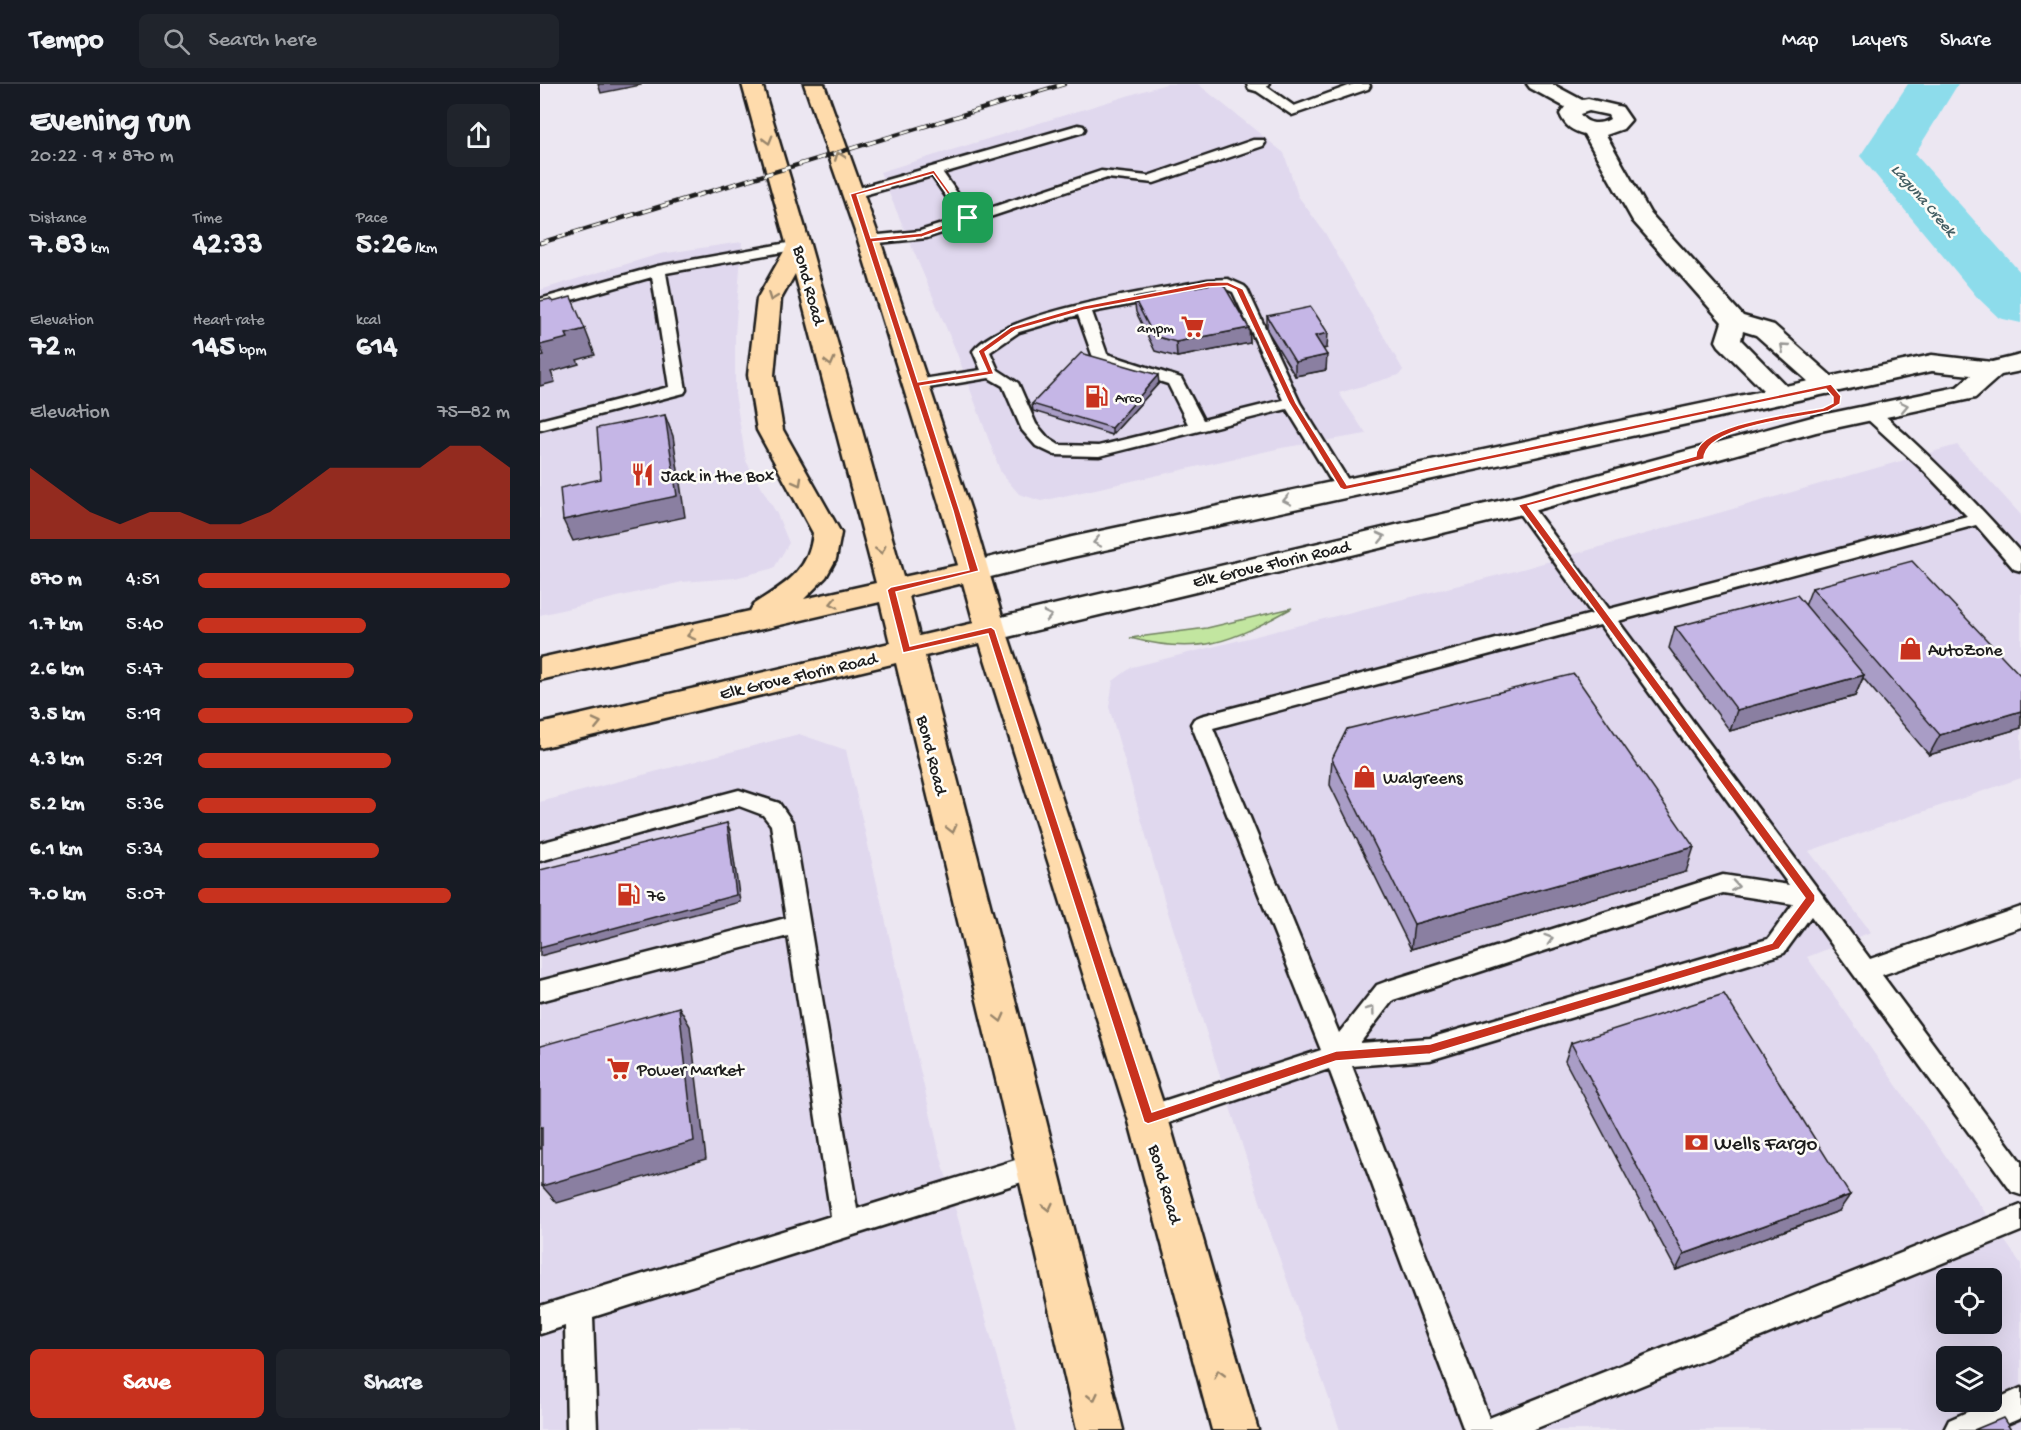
<!DOCTYPE html>
<html lang="en">
<head>
<meta charset="utf-8">
<style>
	body { margin:0; font-family:"Gochi Hand",sans-serif; background:#20242c; color:#f1f3f6; height:100vh; display:flex; flex-direction:column; font-size:22px; white-space:nowrap }
	* { box-sizing:border-box; margin:0 }
	p { font-size:20px; color:#9ea1a6 }
	.icon { flex:none; width:33px; height:33px; fill:none; stroke:currentColor; stroke-width:2; stroke-linecap:round; stroke-linejoin:round }
	.map { position:relative; flex:1; overflow:hidden }
	.panel { display:flex; flex-direction:column; background:#171b24; width:540px }
	.panel>* { flex:none }
	.tools { position:absolute; left:1396px; top:1184px; display:grid; gap:12px }
	.tools a { display:grid; place-items:center; width:66px; height:66px; border-radius:9px; background:#171b24; box-shadow:0 6px 24px #0002; font-size:30px }
	.pin { position:absolute; display:grid; place-items:center; width:51px; height:51px; color:#fff; margin:-26px; border-radius:12px; box-shadow:0 3px 9px #0006 }
	.round { display:grid; place-items:center; flex:none; width:63px; height:63px; border-radius:9px; background:#20242c }
	.summary { display:flex; align-items:center; justify-content:space-between; height:102px; padding:0 30px }
	h1 { font-size:33px; font-weight:700; line-height:45px }
	.stats { display:grid; grid-template-columns:repeat(3,1fr); gap:9px; height:102px; padding:6px 30px }
	.stats div { display:grid; align-content:center }
	.stats b { font-size:30px; font-weight:700 }
	.stats small { font-size:16px; font-weight:400 }
	.stats p { font-size:16px }
	.chart { height:168px; padding:12px 30px }
	.chart p { display:flex; justify-content:space-between }
	.chart svg { width:100%; height:108px; margin-top:6px; fill:#c8321e; opacity:.7 }
	.action { display:flex; gap:12px; margin-top:auto; padding:12px 30px }
	.action a { flex:1; height:69px; border-radius:9px; background:#c8321e; color:#fff; font-size:24px; font-weight:700; line-height:69px; text-align:center }
	.action a+a { background:#20242c; color:#f1f3f6 }
	ul { padding:0 30px; list-style:none; font-size:20px }
	li { display:grid; grid-template-columns:96px 72px 1fr; align-items:center; height:45px }
	li i { height:15px; border-radius:8px; background:#c8321e }
	header { display:flex; align-items:center; gap:36px; box-sizing:border-box; height:84px; padding:0 30px; background:#171b24; border-bottom:2px solid #363941 }
	header strong { font-size:28px }
	nav { display:flex; gap:33px; margin-inline-start:auto; font-size:21px }
	.search { width:420px; height:54px; background:#20242c; display:flex; align-items:center; gap:15px; box-sizing:border-box; padding:0 21px; border-radius:9px; color:#9ea1a6; font-size:22px }
	main { display:flex; flex:1; min-height:0 }
	.map>svg:first-child { display:block }
</style>
</head>
<body>
<header>
<strong>Tempo</strong>
<div class="search"><svg class="icon" aria-label="search" viewBox="0 0 24 24"><circle cx="10" cy="10" r="6"/><path d="M15 15l6 6"/></svg>Search here</div>
<nav><a>Map</a><a>Layers</a><a>Share</a></nav>
</header>
<main>
<section class="panel">
<div class="summary"><div><h1>Evening run</h1><p>20:22 · 9 × 870 m</p></div><a class="round"><svg class="icon" aria-label="share" viewBox="0 0 24 24"><path d="M12 15V3M7 8l5-5 5 5M5 13v7h14v-7"/></svg></a></div>
<div class="stats">
<div><p>Distance</p><b>7.83<small> km</small></b></div>
<div><p>Time</p><b>42:33</b></div>
<div><p>Pace</p><b>5:26<small> /km</small></b></div>
</div>
<div class="stats">
<div><p>Elevation</p><b>72<small> m</small></b></div>
<div><p>Heart rate</p><b>145<small> bpm</small></b></div>
<div><p>kcal</p><b>614</b></div>
</div>
<div class="chart"><p><span>Elevation</span>75–82 m</p>
<svg viewBox="0 0 160 44" preserveAspectRatio="none"><path d="M0 44V15L10 24L20 33L30 38L40 33L50 33L60 38L70 38L80 33L90 24L100 15L110 15L120 15L130 15L140 6L150 6L160 15V44z"/></svg>
</div>
<ul>
<li><b>870 m</b>4:51<i style="width:100%"></i></li>
<li><b>1.7 km</b>5:40<i style="width:54%"></i></li>
<li><b>2.6 km</b>5:47<i style="width:50%"></i></li>
<li><b>3.5 km</b>5:19<i style="width:69%"></i></li>
<li><b>4.3 km</b>5:29<i style="width:62%"></i></li>
<li><b>5.2 km</b>5:36<i style="width:57%"></i></li>
<li><b>6.1 km</b>5:34<i style="width:58%"></i></li>
<li><b>7.0 km</b>5:07<i style="width:81%"></i></li>
</ul>
<div class="action"><a>Save</a><a>Share</a></div>
</section>
<div class="map">
<svg width="1481" height="1346" viewBox="0 0 1481 1346">
	<rect width="100%" height="100%" fill="#ece7f2"/>
	<filter id="ink" filterUnits="userSpaceOnUse"><feTurbulence type="fractalNoise" baseFrequency=".0167" numOctaves="2"/><feDisplacementMap in="SourceGraphic" scale="12" xChannelSelector="R" yChannelSelector="G"/><feConvolveMatrix kernelMatrix="1 2 1 2 8 2 1 2 1" color-interpolation-filters="sRGB"/></filter>
	<g filter="url(#ink)">
		<path fill="#e0d8ee" fill-rule="evenodd" d="M626 0H658L744 69 758 112 785 149 863 286 859 291 799 309 826 350 741 364 501 417 479 410 461 389 416 267 340 88Z
			M202 158 195 251V310L206 377 237 430 249 459 234 484 195 494 142 498 0 531V206L120 170Z
			M1417 361 1481 431V694L1269 767 1331 848 1267 873 1481 1180V1346H800L726 1136 627 825 569 623 573 597 592 583 975 487ZM1407 1194H1452V1239H1407ZM1407 1272H1452V1317H1407Z
			M259 650 306 666 398 1063 477 1346H0V718Z"/>
		<path fill="#c2e6a0" stroke="#6f815e" stroke-width="1.5" d="M752 524C691 558 660 572 590 554L667 544Z"/>
		<g fill="none" stroke-linecap="round" stroke-linejoin="round">
			<path fill="#8ddceb" fill-rule="evenodd" d="M1368 0H1418L1375 70 1481 189V239L1459 234 1437 213 1320 72Z"/>
			<defs>
				<path id="service" d="M710 0H723L754 22 814 0H829L830 2 828 5 752 31 712 4Z
					M538 41 543 42 545 45 543 48 403 89 432 130 561 87 608 92 713 56H723L725 59 723 62 614 99 567 94 387 154 329 160 322 156 329 152 380 147 421 134 392 92 313 114 308 113 306 110 308 107Z
					M259 157 266 161 264 164 126 189 146 306 144 309 0 346V336L129 303 112 193 0 225V215L118 182Z
					M688 195 704 202 707 205 760 319 813 404 810 408H798L747 325 559 372 515 371 496 362 482 346 463 302 449 294 376 306 368 301 376 296 441 286 433 267C463 227 616 206 668 196ZM686 205 693 208 743 316 663 336 641 294 567 270 552 228 668 206ZM538 231 554 276 628 300 648 340 559 362 519 361 508 354 496 340 478 299 458 286 450 268 479 248Z
					M1331 324C1343 327 1354 341 1364 349 1406 388 1444 427 1481 469V487L1474 485 1436 441 1078 537 1330 875 1481 823V843L1342 891 1481 1078V1111L1472 1108 1271 832 1244 869 1236 872 890 976 812 982 949 1334 1481 1121V1147L992 1346H924L789 985 608 1046 599 1042 595 1034 599 1026 608 1022 781 966 651 640 654 635 661 632 1052 530 976 425 973 421 976 417H988L1069 525 1427 432 1384 387 1325 333 1323 329ZM1060 541 1249 801 1183 791 845 898 837 901 799 949 673 644ZM1183 809 1253 820 1228 855 890 954 820 959 853 916Z
					M199 706 239 719 253 739 317 1125 498 1069 507 1072 511 1081 507 1090 498 1093 53 1233 57 1346H27L25 1242 0 1250V1222L291 1132 248 852 0 917V897L246 834 231 741 223 731 199 722 0 777V759Z
					M1481 1304V1334L1453 1346H1404L1409 1336Z"/>
				<path id="minor" d="M707 0H729L726 4 716 7 709 5Z
					M987 0H1012L1042 16 1048 15 1082 23 1091 36 1083 45 1066 51 1110 129 1203 232 1234 241 1297 297 1301 302 1297 307 1288 310 1279 307 1216 251 1203 247 1201 256 1256 312 1252 317 1243 320 1234 317 1179 262 1176 257 1182 238 1093 137 1044 50C1032 47 1025 42 1020 30L1025 23 990 4ZM1049 27 1068 31 1070 35C1060 41 1047 41 1040 30Z"/>
				<path id="secondary" d="M1392 271 1452 278 1481 271V287L1461 291 1435 314 1276 348 982 430 451 557 440 554 436 546 440 538 980 412 1272 333 1417 303 1431 291 1392 287 532 473 434 497 424 494 419 487 424 480 532 453Z"/>
				<path id="primary" d="M202 0H222L270 161 363 493 418 481 318 156 264 0H284L340 156 431 427 466 546 628 1034 718 1346H672L588 1034 440 559 385 572 499 1008 583 1346H537L459 1008 356 579 0 664V640L350 559 340 518 0 596V574L210 527 214 520C245 500 269 488 273 449L217 346 208 291 217 215 247 162ZM255 190 336 499 264 515 286 493 296 475 301 449 243 346 234 291 241 215ZM423 499 434 539 379 552 369 512Z"/>
			</defs>
			<use href="#service" stroke="#1c1c1c" stroke-width="5"/>
			<use href="#minor" stroke="#1c1c1c" stroke-width="5"/>
			<use href="#secondary" stroke="#1c1c1c" stroke-width="5"/>
			<use href="#primary" stroke="#1c1c1c" stroke-width="5"/>
			<use href="#service" fill="#fdfcf7" fill-rule="evenodd"/>
			<use href="#minor" fill="#fdfcf7" fill-rule="evenodd"/>
			<use href="#secondary" fill="#fdfcf7" fill-rule="evenodd"/>
			<use href="#primary" fill="#fedbac" fill-rule="evenodd"/>
			<defs>
				<path id="rail" d="M0 159 524 0"/>
			</defs>
			<use href="#rail" stroke="#1c1c1c" stroke-width="4.5"/>
			<use href="#rail" stroke="#fdfcf7" stroke-width="3" stroke-dasharray="9" stroke-linecap="butt"/>
		</g>
		<path fill="#a99dc6" stroke="#1c1c1c" stroke-width="1.5" d="M594 214 709 244 710 259 637 273 615 267 596 228Z
			M727 232 787 264 783 265 786 286 755 292 727 246Z
			M619 299 572 351 493 327 492 320Z
			M1272 504 1481 592V644L1389 671 1323 594 1315 612 1190 647 1129 564 1135 543 1265 522Z
			M792 675 1146 788 871 865 790 701Z
			M1031 959 1299 1127 1136 1186 1025 977Z"/>
		<path fill="#8a7fa1" stroke="#1c1c1c" stroke-width="1.5" d="M58 0H101V1L61 9Z
			M709 244 710 259 637 273 636 258Z
			M45 245 55 271 37 276 39 280 11 288 15 298 0 302V261L26 250Z
			M788 249 787 264 774 266 775 252Z
			M787 271 786 286 755 292V278Z
			M618 291 619 299 572 351V344Z
			M125 331 133 352 145 433 33 457 23 436Z
			M1324 591 1315 612 1190 647 1197 626Z
			M1481 627V644L1389 671 1400 651Z
			M187 739 190 746 200 818 0 872V864Z
			M1154 763 1146 788 871 865 874 840Z
			M139 923 150 942 166 1075 17 1119 2 1102Z
			M2 1043 16 1061 0 1065V1044Z
			M1310 1111 1299 1127 1136 1186 1144 1170Z"/>
		<path fill="#c5b6e6" stroke="#1c1c1c" stroke-width="1.5" d="M682 198 709 244 636 258 614 252 594 214Z
			M31 213 45 245 26 250 28 254 0 261V217L10 215 13 218Z
			M771 223 788 249 775 252 787 271 755 278 727 232Z
			M0 262 4 271 0 272Z
			M541 269 618 291 572 344 492 320Z
			M125 331 137 412 23 436 20 404 61 395 57 344Z
			M1372 477 1481 592V627L1400 651 1272 504Z
			M1257 511 1324 591 1197 626 1135 543Z
			M1034 590 1154 763 874 840 792 675 807 645Z
			M187 739 196 811 0 864V786Z
			M1184 910 1310 1111 1144 1170 1031 959Z
			M139 923 154 1057 2 1102V1043L0 1044V962Z
			M1463 1334 1471 1346H1434Z"/>
		<defs><path id="oneway-chevron" d="M-2-3.5L2.5 0L-2 3.5" fill="none" stroke-width="1.6" stroke-linecap="round" stroke-linejoin="round" transform="scale(1.5)"/></defs>
		<g stroke="#98856b">
			<use href="#oneway-chevron" transform="translate(228 56) rotate(74)"/>
			<use href="#oneway-chevron" transform="translate(299 72) rotate(-110)"/>
			<use href="#oneway-chevron" transform="translate(232 213) rotate(111)"/>
			<use href="#oneway-chevron" transform="translate(290 278) rotate(75)"/>
			<use href="#oneway-chevron" transform="translate(258 398) rotate(61)"/>
			<use href="#oneway-chevron" transform="translate(341 466) rotate(75)"/>
			<use href="#oneway-chevron" transform="translate(294 519) rotate(168)"/>
			<use href="#oneway-chevron" transform="translate(151 551) rotate(167)"/>
			<use href="#oneway-chevron" transform="translate(57 639) rotate(-13)"/>
			<use href="#oneway-chevron" transform="translate(412 745) rotate(76)"/>
			<use href="#oneway-chevron" transform="translate(460 934) rotate(76)"/>
			<use href="#oneway-chevron" transform="translate(508 1123) rotate(77)"/>
			<use href="#oneway-chevron" transform="translate(679 1290) rotate(-106)"/>
			<use href="#oneway-chevron" transform="translate(553 1313) rotate(77)"/>
		</g>
		<g stroke="#989794">
			<use href="#oneway-chevron" transform="translate(1244 263) rotate(-139)"/>
			<use href="#oneway-chevron" transform="translate(1364 322) rotate(-12)"/>
			<use href="#oneway-chevron" transform="translate(747 416) rotate(168)"/>
			<use href="#oneway-chevron" transform="translate(841 453) rotate(-13)"/>
			<use href="#oneway-chevron" transform="translate(557 458) rotate(168)"/>
			<use href="#oneway-chevron" transform="translate(508 532) rotate(-13)"/>
			<use href="#oneway-chevron" transform="translate(1195 802) rotate(9)"/>
			<use href="#oneway-chevron" transform="translate(1009 855) rotate(-18)"/>
			<use href="#oneway-chevron" transform="translate(831 926) rotate(-53)"/>
		</g>
	</g>
	<path fill="#c8321e" stroke="#fff" stroke-width="1.5" fill-rule="evenodd" d="M394 86 430 136 382 153 333 158 378 298 447 287 438 267 471 243 543 222 668 198H688L703 205 756 319 807 401 1291 300 1301 312 1300 320 1288 327C1260 334 1164 342 1164 375L988 422 1275 811V817L1239 865 890 970 796 977 608 1040 604 1038 448 550 363 569 347 506 351 503 429 486 413 427 310 110ZM393 90 424 133 381 149 331 154 317 111ZM687 202 696 206 749 319 800 404 804 406 1286 305 1293 313V319L1283 324C1257 329 1156 340 1156 372L978 421 1265 814 1232 859 890 960 796 967 612 1028 455 546 451 543 370 562 356 508 439 487 380 302 454 290 445 268 476 246 545 226 668 203Z"/>
	<defs>
		<symbol id="supermarket-bare" viewBox="-9 -9 18 18"><path d="M-6-5.5h2.5l.6 2H6L4.5 2H-2.5L-4.4-4H-6ZM-1.5 3.2a1.3 1.3 0 1 0 .1 0ZM3 3.2a1.3 1.3 0 1 0 .1 0Z" fill="#c8321e" stroke="#fdfcf7" stroke-width="2.5" paint-order="stroke"/></symbol>
		<symbol id="fuel-bare" viewBox="-9 -9 18 18"><path d="M-5.5-6h7V0h2V4h1.3V-2.5L3-4.5l.8-.8L6-3V5H2.5V1h-1V6h-7ZM-4.2-4.7v3.2H.2V-4.7Z" fill="#c8321e" stroke="#fdfcf7" stroke-width="2.5" paint-order="stroke"/></symbol>
		<symbol id="restaurant-bare" viewBox="-9 -9 18 18"><path d="M-5-6h1v4h1v-4h1v4h1v-4h1v5L-1.5 .5V6h-2V.5L-5-1ZM5-6V6H3V1.5H1.5Q1.5-4 5-6Z" fill="#c8321e" stroke="#fdfcf7" stroke-width="2.5" paint-order="stroke"/></symbol>
		<symbol id="shop-bare" viewBox="-9 -9 18 18"><path d="M-5-2.5h2.3a2.7 3.5 0 0 1 5.4 0H5L5.5 6h-11ZM-1.5-2.5h3a1.5 2.3 0 0 0-3 0Z" fill="#c8321e" stroke="#fdfcf7" stroke-width="2.5" paint-order="stroke"/></symbol>
		<symbol id="bank-bare" viewBox="-9 -9 18 18"><path d="M-6-4H6V4H-6ZM0-2.3a2.3 2.3 0 1 0 0 4.6a2.3 2.3 0 1 0 0-4.6Z" fill="#c8321e" stroke="#fdfcf7" stroke-width="2.5" paint-order="stroke"/></symbol>
	</defs>
	<g fill-rule="evenodd">
		<use href="#supermarket-bare" x="636" y="226" width="33" height="33"/>
		<use href="#fuel-bare" x="540" y="296" width="33" height="33"/>
		<use href="#restaurant-bare" x="86" y="374" width="33" height="33"/>
		<use href="#shop-bare" x="1354" y="548" width="33" height="33"/>
		<use href="#shop-bare" x="808" y="676" width="33" height="33"/>
		<use href="#fuel-bare" x="72" y="794" width="33" height="33"/>
		<use href="#supermarket-bare" x="62" y="968" width="33" height="33"/>
		<use href="#bank-bare" x="1140" y="1042" width="33" height="33"/>
	</g>
	<g text-anchor="middle" stroke-width="5" stroke-linejoin="round" paint-order="stroke">
		<g font-size="15" fill="#1c1c1c" stroke="#fdfcf7" text-anchor="end">
			<text x="634" y="248">ampm</text>
			<text x="575" y="318" text-anchor="start">Arco</text>
		</g>
		<g font-size="16" font-style="italic" fill="#445f64" stroke="#fdfcf7">
			<text transform="translate(1385 115) rotate(49)" y="6">Laguna Creek</text>
		</g>
		<g font-size="18" fill="#1c1c1c" stroke="#fdfcf7">
			<text transform="translate(270 201) rotate(75)" y="6">Bond Road</text>
			<text transform="translate(731 479) rotate(-13)" y="6">Elk Grove Florin Road</text>
			<text transform="translate(258 591) rotate(-13)" y="6">Elk Grove Florin Road</text>
			<text transform="translate(393 671) rotate(76)" y="6">Bond Road</text>
			<text transform="translate(626 1100) rotate(74)" y="6">Bond Road</text>
		</g>
		<g font-size="18" fill="#1c1c1c" stroke="#fdfcf7" text-anchor="start">
			<text x="121" y="397">Jack in the Box</text>
			<text x="1388" y="571">AutoZone</text>
			<text x="843" y="699">Walgreens</text>
			<text x="107" y="817">76</text>
			<text x="97" y="991">Power Market</text>
		</g>
		<g font-size="21" fill="#1c1c1c" stroke="#fdfcf7" text-anchor="start">
			<text x="1174" y="1065">Wells Fargo</text>
		</g>
	</g>
</svg>
<div class="tools">
<a><svg class="icon" aria-label="locate" viewBox="0 0 24 24"><circle cx="12" cy="12" r="6"/><path d="M12 2v4M12 18v4M2 12h4M18 12h4"/></svg></a>
<a><svg class="icon" aria-label="layers" viewBox="0 0 24 24"><path d="M12 4l9 5-9 5-9-5zM3 14l9 5 9-5"/></svg></a>
</div>
<div class="pin" style="left:428px;top:134px;background:#1e9e55"><svg class="icon" aria-label="arrive" viewBox="0 0 24 24"><path d="M6 21V4h12l-3 4 3 4H6"/></svg></div>
</div>
</main>
</body>
</html>
